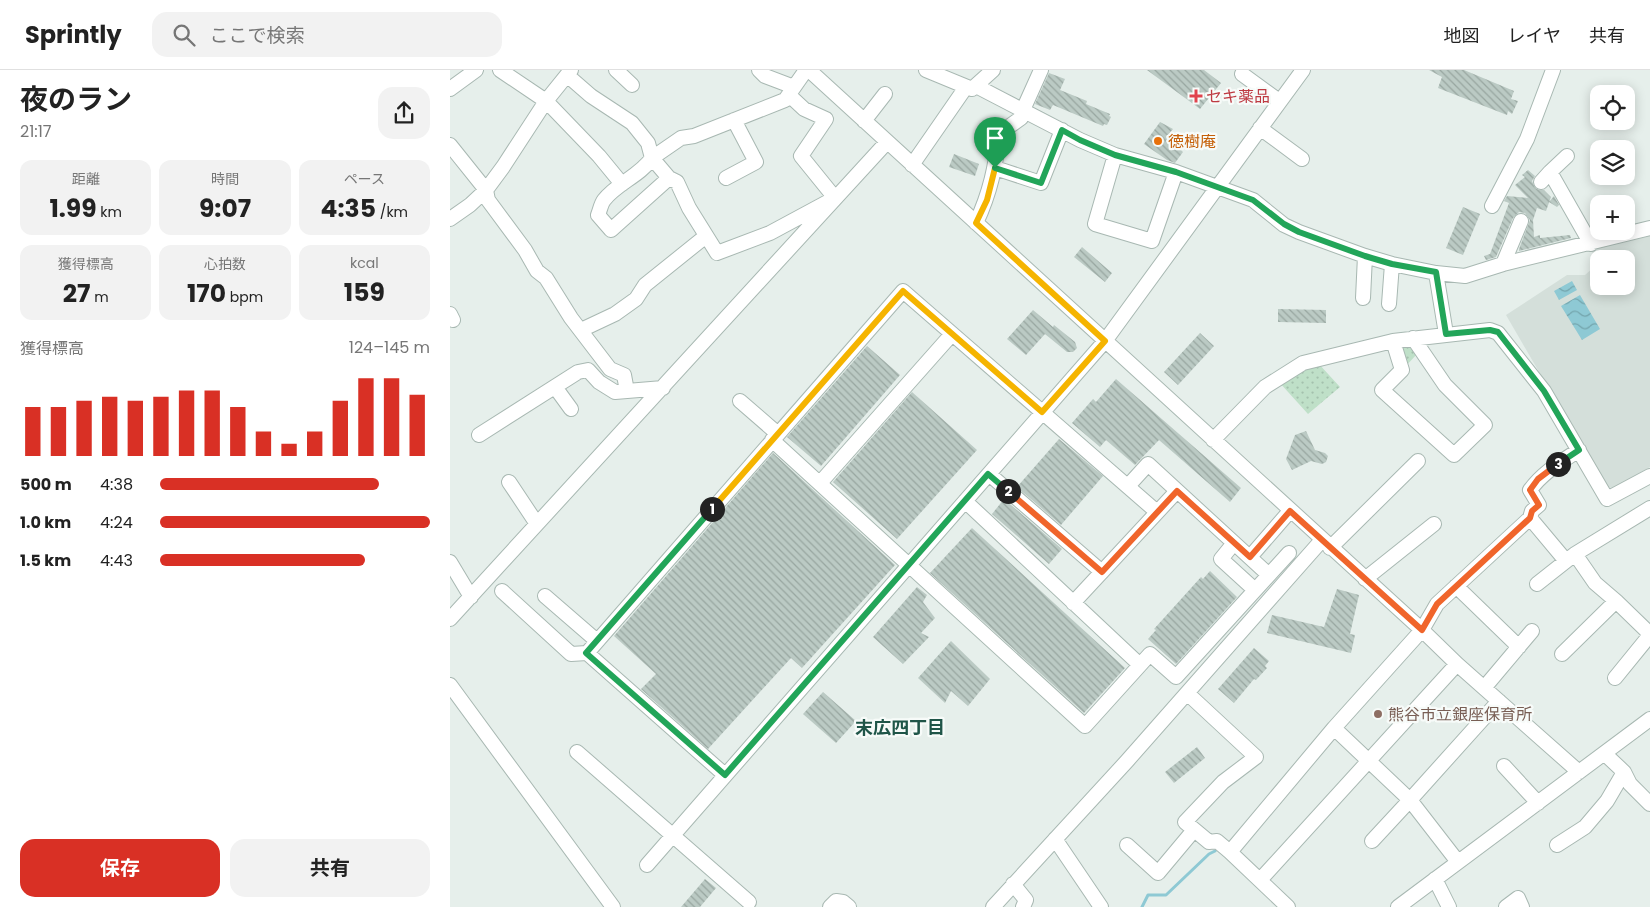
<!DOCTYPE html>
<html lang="ja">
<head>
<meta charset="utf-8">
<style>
	body { margin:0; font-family:Poppins,"Noto Sans JP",sans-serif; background:#f2f2f2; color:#222; height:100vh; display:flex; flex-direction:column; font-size:19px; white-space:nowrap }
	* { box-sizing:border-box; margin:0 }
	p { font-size:16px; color:#767676 }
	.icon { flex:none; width:28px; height:28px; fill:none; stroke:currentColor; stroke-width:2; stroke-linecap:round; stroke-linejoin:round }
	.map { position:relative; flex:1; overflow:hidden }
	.drawer { display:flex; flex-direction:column; background:#fff; width:450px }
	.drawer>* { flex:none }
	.buttons { position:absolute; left:1140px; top:15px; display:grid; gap:10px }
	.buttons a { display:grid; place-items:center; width:45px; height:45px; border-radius:10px; background:#fff; box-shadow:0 2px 12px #0003; font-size:25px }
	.pin { position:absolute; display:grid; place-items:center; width:42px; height:42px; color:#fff; margin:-51px -21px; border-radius:50% 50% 50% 0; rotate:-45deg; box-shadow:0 0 5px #0007 }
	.pin .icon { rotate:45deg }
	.km { position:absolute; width:25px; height:25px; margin:-12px; border-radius:50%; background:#222; color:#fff; font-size:14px; line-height:25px; text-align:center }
	.round { display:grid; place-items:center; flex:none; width:52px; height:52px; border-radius:15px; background:#f2f2f2 }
	.overview { display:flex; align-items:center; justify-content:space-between; height:85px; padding:0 20px }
	h1 { font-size:28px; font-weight:700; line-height:38px }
	.figures { display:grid; grid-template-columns:repeat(3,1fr); gap:8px; height:85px; padding:5px 20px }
	.figures div { display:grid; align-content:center; border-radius:12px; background:#f2f2f2; text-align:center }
	.figures b { font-size:25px; font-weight:700 }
	.figures small { font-size:14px; font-weight:400 }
	.figures p { font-size:14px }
	.chart { height:140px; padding:10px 20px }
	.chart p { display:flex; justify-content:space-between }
	.chart svg { width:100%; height:90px; margin-top:5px; stroke:#d93025; stroke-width:6 }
	.primary-button { display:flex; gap:10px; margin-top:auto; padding:10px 20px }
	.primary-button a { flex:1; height:58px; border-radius:15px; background:#d93025; color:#fff; font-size:20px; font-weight:700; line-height:58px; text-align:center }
	.primary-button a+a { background:#f2f2f2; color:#222 }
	ul { padding:0 20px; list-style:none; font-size:16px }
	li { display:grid; grid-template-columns:80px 60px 1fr; align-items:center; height:38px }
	li i { height:12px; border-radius:6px; background:#d93025 }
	header { display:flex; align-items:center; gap:30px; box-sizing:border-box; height:70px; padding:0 25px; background:#fff; border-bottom:1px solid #e0e0e0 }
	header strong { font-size:24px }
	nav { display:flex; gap:28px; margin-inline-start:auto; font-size:18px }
	.search { width:350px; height:45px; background:#f2f2f2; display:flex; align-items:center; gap:12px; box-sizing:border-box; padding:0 18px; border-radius:15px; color:#767676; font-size:19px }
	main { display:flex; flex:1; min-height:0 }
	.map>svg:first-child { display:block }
</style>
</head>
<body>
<header>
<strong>Sprintly</strong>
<div class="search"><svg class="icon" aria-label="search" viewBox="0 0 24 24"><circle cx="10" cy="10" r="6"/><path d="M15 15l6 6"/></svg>ここで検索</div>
<nav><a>地図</a><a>レイヤ</a><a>共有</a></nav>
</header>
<main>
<section class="drawer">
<div class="overview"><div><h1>夜のラン</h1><p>21:17</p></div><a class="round"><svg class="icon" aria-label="share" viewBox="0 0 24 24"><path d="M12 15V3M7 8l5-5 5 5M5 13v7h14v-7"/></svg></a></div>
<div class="figures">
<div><p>距離</p><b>1.99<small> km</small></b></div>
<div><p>時間</p><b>9:07</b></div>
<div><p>ペース</p><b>4:35<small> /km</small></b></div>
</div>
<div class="figures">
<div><p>獲得標高</p><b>27<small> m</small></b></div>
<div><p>心拍数</p><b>170<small> bpm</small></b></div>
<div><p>kcal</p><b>159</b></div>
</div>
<div class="chart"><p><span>獲得標高</span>124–145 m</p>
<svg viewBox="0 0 160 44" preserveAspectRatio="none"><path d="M5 44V20M15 44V20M25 44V17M35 44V15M45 44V17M55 44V15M65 44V12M75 44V12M85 44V20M95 44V32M105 44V38M115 44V32M125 44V17M135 44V6M145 44V6M155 44V14"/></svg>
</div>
<ul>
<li><b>500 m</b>4:38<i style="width:81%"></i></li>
<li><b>1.0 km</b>4:24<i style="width:100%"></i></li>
<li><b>1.5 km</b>4:43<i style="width:76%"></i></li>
</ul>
<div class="primary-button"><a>保存</a><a>共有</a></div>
</section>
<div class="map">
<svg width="1200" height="837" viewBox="0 0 1200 837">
	<defs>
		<pattern id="grass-dots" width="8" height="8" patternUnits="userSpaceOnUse" patternTransform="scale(1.25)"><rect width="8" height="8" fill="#bfe0c8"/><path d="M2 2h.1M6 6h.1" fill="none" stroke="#a4c1ad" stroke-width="1.8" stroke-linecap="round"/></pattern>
		<pattern id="water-waves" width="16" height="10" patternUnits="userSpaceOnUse" patternTransform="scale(1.25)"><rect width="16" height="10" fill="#8ec9d4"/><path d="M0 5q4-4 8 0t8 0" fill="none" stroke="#74a5ad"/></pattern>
		<pattern id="building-back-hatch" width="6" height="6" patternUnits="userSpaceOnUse" patternTransform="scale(1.25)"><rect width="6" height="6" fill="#bbcac4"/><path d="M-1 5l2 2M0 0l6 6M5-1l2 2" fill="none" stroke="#98a6a0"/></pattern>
	</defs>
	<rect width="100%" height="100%" fill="#e6efeb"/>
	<path fill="#d4dfda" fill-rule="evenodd" d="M1200 164V397L1163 418 1156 417 1056 245 1117 205H1135L1144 197 1142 179 1196 167ZM1149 189H1176V216H1149Z"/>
	<path fill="url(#grass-dots)" d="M953 276H958L967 284 955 297 949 278Z
		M868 293 890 317 858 344 829 312Z"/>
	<path fill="url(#water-waves)" d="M1122 211 1127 220 1109 230 1104 221Z
		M1130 225 1150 259 1132 270 1111 236Z"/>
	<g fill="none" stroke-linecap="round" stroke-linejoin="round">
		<path stroke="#8ec9d4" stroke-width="3" d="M692 837 698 825H716L759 784 765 781"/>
	</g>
	<path fill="url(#building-back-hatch)" d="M697 0H754L771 13 750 39Z
		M979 0H1014L1064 21 1061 29 1068 31 1062 44 1058 41 1057 45 988 18 992 7Z
		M599 3 615 9 610 20 637 31 636 34 660 44 659 46 661 47 657 55 654 54 653 56 603 35 600 40 585 34Z
		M710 52 723 59 716 68 733 82 725 93 717 90 694 74Z
		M504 84 529 94 525 106 499 97Z
		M1078 100 1085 106 1082 111 1085 118 1089 120H1094L1101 127 1096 141 1087 138 1083 150 1084 167 1090 165V168L1120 165 1121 168 1069 181V179L1080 150 1075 143 1069 142 1063 148 1046 187 1036 190 1034 186 1040 184 1059 133 1054 131 1057 126 1078 128 1065 115 1075 107 1072 105Z
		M1104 126 1109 135 1107 137 1099 132Z
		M1013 137 1030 144 1013 185 996 178Z
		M632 177 662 203 655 212 624 187Z
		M828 239 876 240V253L828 252Z
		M583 240 603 257 604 255 625 272 627 278 623 282H617L595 264 576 285 557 269Z
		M750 263 764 276 728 315 714 302Z
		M417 276 450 305 371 396 337 367Z
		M666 309 791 418 780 432 709 370 685 395 656 370 650 377 622 353 643 329 646 332Z
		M462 322 527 380 447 469 383 412Z
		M856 361 865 380 875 383 878 386 876 392 872 394 861 391 842 400 836 389 845 365Z
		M609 369 653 406 611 455 567 417Z
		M323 383 445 495 352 598 341 588 258 679 191 619 206 604 164 566Z
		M554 429 612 479 599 494 542 444Z
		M522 458 675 598 634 643 480 503Z
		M760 501 787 527 726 594 698 569 706 560 704 559 751 507 753 509Z
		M467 517 477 525 473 532 485 548 471 563 479 567 453 594 423 567Z
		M887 519 909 525 900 564 905 565 901 583 817 563 822 545 874 557Z
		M501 571 540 609 518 636 501 621 495 633 468 608Z
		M804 578 819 591 815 596 817 598 806 610 804 609 784 633 768 619Z
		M373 622 406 651 386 673 353 644Z
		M747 677 755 688 724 713 715 702Z
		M255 809 266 818 250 837H231Z"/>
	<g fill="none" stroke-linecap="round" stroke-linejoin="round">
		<defs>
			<path id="minor" d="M50 0 96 31 149 86 172 114
				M166 0 182 15
				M309 0 315 6 344 17
				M359 0 972 560 1007 594 1129 702
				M476 0 522 19 543 0
				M792 4 829 31
				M118 6 141 26 182 53 198 73 202 88 231 68 244 66 335 30 356 0
				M526 16 630 70 665 85 726 102 803 130 834 155 849 162 915 186 942 194 986 203 1015 206 1053 194 1200 158
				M0 19 26 0
				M414 51 435 24
				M810 58 852 89
				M0 75 36 120 38 130 75 180 87 201 96 208 121 248 160 299 174 305 177 321 213 318
				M665 85 645 154 702 171 726 102
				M462 95 516 17
				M545 98 591 113 612 60
				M1100 102 1117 86
				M219 108 161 160 148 145C150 140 151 134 154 130 167 113 190 106 202 88L219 108 227 112 239 138 267 183 320 163 385 128 351 86 376 49 354 39 339 25
				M276 108 306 92 284 50
				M1091 112 1100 102 1141 174
				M1042 136 1077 69 1103 0
				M0 149 20 135 36 120 53 97 96 31 121 0
				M526 153C541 121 545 97 550 63L571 48 573 40 591 0
				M1053 194 1071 151
				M986 203 996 264
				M913 228 915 186
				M939 234 942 194
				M0 244 3 250
				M131 260 165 244 186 229 195 215 256 166
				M943 271 952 300 932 320 1004 385 1035 355 995 315 963 268
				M105 317 121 339
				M290 331 328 364
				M29 365 128 302 138 300 149 312 165 322 177 321
				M322 370 635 656 700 584 726 607 839 483
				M763 370 815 317 853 293 943 271 1040 260 1048 263 1094 321 1157 429 1200 406
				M539 404 652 502
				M59 412 87 454
				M370 413 502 264
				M678 416 698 394 819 505
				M515 431 690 595
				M1080 448 1082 441 1089 435 1080 420C1093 402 1111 392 1129 380
				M784 473 771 489 805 520
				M880 478 968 391
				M800 487 840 441
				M0 492 21 527
				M915 509 984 454
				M1087 514 1125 484 1200 438
				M1006 516 1069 577
				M52 521 121 584 137 583 275 705
				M95 526 147 571
				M1166 531 1200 564
				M623 533 727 421
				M0 549 437 72
				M137 583 453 221 707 442
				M1112 584 1166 531 1145 513 1125 484
				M1165 608 1200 565
				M0 615 163 837
				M1034 618 1082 561
				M737 623 806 687 773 712 735 752 759 772 767 771 780 782
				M884 658 972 560 987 534 1080 448 1116 491
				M127 682 299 832
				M1155 684 1174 702 1180 714 1200 734
				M1054 696 1088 733
				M605 769 651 837
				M922 771 960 730 1049 631
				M677 775 708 803 744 760
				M1107 775 1135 757 1157 731 1174 702
				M197 795 655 271 853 0
				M985 809 999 837
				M810 810 1007 594
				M563 814 576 830 573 837
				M380 837 386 831 393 832 399 837
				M543 837 677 691 872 470
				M838 837 780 782 884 658 960 730 1008 792
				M948 837 1200 649
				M1056 837 1068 828 1072 837"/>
		</defs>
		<use href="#minor" stroke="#a8b8b2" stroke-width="16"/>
		<use href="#minor" stroke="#fff" stroke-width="14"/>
	</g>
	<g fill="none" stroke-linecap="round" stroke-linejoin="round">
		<defs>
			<path id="split-1" d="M262 439 453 221 592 342 655 271 526 153 537 130 545 98"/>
			<path id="split-2" d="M262 439 136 583 275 705 538 404 558 421"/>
			<path id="split-3" d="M558 421 652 502 727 421 800 487 840 441 972 560 987 534 1080 448 1082 441 1089 435 1080 420 1088 409 1108 394"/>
			<path id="split-4" d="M545 98 591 113 612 60 630 70 665 85 726 102 803 130 834 154 849 162 915 186 942 194 986 202 996 264 1040 260 1048 262 1094 321 1129 380 1108 394"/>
		</defs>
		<use href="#split-1" stroke="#fff" stroke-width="10"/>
		<use href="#split-2" stroke="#fff" stroke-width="10"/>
		<use href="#split-3" stroke="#fff" stroke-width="10"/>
		<use href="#split-4" stroke="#fff" stroke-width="10"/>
		<use href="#split-1" stroke="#f5b400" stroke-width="6"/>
		<use href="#split-2" stroke="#22a559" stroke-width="6"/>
		<use href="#split-3" stroke="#f0652b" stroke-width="6"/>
		<use href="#split-4" stroke="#22a559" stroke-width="6"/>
	</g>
	<path fill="#e0444e" stroke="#f7fbf9" stroke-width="2" d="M743.5 18.5h5v5h5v5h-5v5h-5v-5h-5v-5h5z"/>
	<circle fill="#e8710a" stroke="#f7fbf9" stroke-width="2" cx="708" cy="71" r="5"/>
	<circle fill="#8d6e63" stroke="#f7fbf9" stroke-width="2" cx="928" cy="644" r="5"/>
	<g text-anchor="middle" stroke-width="4.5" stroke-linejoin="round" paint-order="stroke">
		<g font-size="16" fill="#be3a42" stroke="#f7fbf9" text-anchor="start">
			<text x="756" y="32">セキ薬品</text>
		</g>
		<g font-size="16" fill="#c56008" stroke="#f7fbf9" text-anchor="start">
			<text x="718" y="77">徳樹庵</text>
		</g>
		<g font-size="16" fill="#785e54" stroke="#f7fbf9" text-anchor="start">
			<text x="938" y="650">熊谷市立銀座保育所</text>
		</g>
		<g font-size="18" font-weight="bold" fill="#1f5548" stroke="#f7fbf9">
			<text x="450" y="664">末広四丁目</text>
		</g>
	</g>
</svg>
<div class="buttons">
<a><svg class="icon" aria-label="locate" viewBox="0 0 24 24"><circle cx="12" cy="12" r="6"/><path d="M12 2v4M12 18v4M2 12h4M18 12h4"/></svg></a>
<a><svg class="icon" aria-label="layers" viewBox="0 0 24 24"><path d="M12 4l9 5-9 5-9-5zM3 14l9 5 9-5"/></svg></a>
<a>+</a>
<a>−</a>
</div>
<div class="pin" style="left:545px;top:98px;background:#1e9e55"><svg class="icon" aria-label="arrive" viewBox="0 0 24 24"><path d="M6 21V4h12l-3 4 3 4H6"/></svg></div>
<b class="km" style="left:262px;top:439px">1</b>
<b class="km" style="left:558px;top:421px">2</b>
<b class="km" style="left:1108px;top:394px">3</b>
</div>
</main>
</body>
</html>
